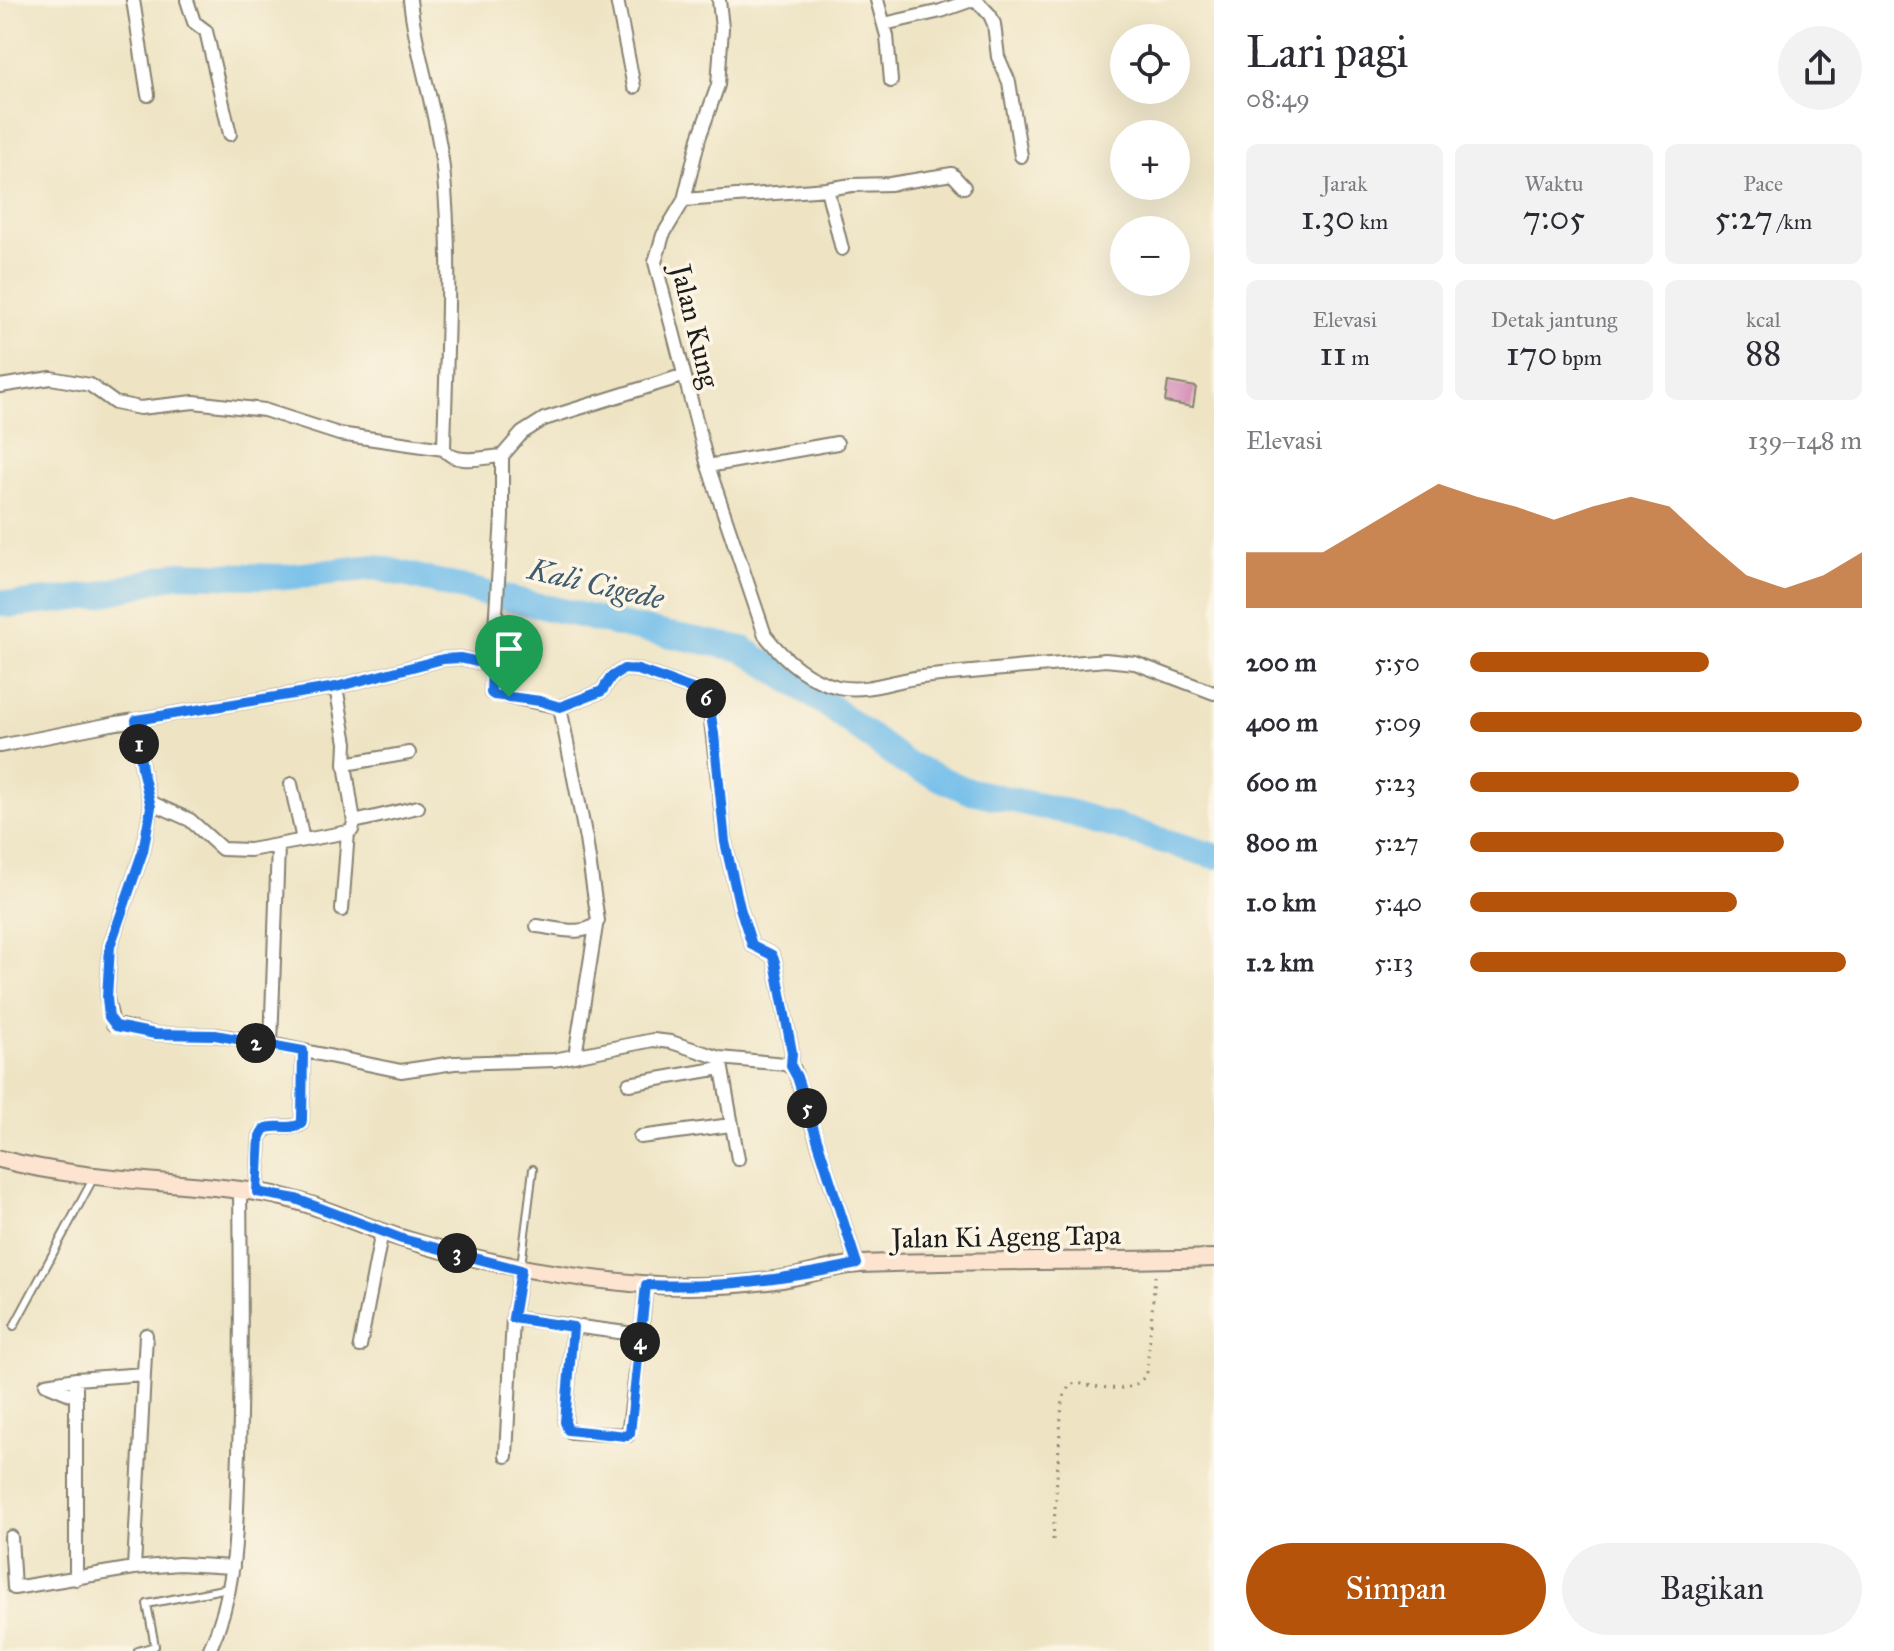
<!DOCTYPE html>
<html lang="id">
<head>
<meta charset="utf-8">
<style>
	body { margin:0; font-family:"IM FELL Great Primer",serif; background:#f2f2f3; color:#2b2b33; height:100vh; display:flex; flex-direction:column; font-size:30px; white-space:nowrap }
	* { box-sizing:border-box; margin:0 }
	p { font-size:26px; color:#7c7c81 }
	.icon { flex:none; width:44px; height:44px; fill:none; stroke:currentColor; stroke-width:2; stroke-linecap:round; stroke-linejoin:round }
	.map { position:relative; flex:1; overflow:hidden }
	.drawer { display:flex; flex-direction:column; background:#fff; width:680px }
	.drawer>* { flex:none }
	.buttons { position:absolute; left:1110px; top:24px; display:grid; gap:16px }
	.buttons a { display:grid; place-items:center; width:80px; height:80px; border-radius:50%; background:#fff; box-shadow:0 8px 32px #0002; font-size:40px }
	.pin { position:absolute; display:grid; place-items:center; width:68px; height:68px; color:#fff; margin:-82px -34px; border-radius:50% 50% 50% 0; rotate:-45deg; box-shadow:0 0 8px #0007 }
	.pin .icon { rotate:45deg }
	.km { position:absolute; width:40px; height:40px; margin:-20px; border-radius:50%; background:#222; color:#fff; font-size:22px; line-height:40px; text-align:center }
	.round { display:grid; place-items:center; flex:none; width:84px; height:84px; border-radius:42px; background:#f2f2f3 }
	.head { display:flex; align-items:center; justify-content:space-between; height:136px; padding:0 32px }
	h1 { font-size:44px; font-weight:600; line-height:60px }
	.figures { display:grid; grid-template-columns:repeat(3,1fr); gap:12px; height:136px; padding:8px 32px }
	.figures div { display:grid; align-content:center; border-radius:12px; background:#f2f2f3; text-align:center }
	.figures b { font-size:34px; font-weight:600 }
	.figures small { font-size:22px; font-weight:400 }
	.figures p { font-size:22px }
	.chart { height:224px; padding:16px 32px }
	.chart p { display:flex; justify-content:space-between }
	.chart svg { width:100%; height:144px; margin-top:8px; fill:#b45309; opacity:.7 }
	.cta { display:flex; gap:16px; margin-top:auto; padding:16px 32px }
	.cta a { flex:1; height:92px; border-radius:48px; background:#b45309; color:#fff; font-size:32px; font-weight:600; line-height:92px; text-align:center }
	.cta a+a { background:#f2f2f3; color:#2b2b33 }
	ul { padding:0 32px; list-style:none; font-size:26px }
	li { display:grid; grid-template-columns:128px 96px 1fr; align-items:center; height:60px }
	li i { height:20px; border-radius:10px; background:#b45309 }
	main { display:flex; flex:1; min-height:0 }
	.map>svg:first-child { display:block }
</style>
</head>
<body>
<main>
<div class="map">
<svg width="1214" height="1651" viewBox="0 0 1214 1651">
	<rect width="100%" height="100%" fill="#fcf5e5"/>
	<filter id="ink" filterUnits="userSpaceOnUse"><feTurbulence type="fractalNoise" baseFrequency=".0125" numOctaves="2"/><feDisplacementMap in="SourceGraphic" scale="16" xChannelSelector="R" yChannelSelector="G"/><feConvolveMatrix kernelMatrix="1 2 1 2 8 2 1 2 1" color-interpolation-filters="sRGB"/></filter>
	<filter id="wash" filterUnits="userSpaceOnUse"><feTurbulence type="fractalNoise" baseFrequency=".006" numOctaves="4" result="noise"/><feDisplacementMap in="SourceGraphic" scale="32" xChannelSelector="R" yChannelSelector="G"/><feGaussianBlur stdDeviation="1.8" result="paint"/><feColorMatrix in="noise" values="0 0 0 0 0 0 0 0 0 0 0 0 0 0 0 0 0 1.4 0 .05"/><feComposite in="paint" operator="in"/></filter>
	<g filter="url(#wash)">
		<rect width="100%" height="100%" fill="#eee4c4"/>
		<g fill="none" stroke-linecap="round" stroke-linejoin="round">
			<path stroke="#71bdea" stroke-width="26" d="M0 602 12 605 96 596 178 574 286 577 374 567 630 627 743 649 829 706 904 762 966 790 1068 812 1214 856"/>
		</g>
		<g id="blocks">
			<path fill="#d593b9" d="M1168 382 1196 387 1193 407 1165 402Z"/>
		</g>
	</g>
	<g filter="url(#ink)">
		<use href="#blocks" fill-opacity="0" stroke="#858070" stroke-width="2"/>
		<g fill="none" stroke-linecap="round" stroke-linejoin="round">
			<defs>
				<path id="lane" d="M521 1266 533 1169
					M14 1326 93 1179
					M138 1651 155 1646 147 1604 228 1588"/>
				<path id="street" d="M133 0 148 95
					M187 0 194 22 206 31 230 134
					M410 0C416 57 437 111 443 168 453 261 446 356 444 449 455 466 484 457 502 456
					M617 0 634 87
					M719 0 722 28 718 85 699 138 684 200 663 235 655 262 708 466 765 635C783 658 808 680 838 687 868 693 893 680 922 677 983 670 1044 666 1105 660L1135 663 1214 693
					M877 0 887 36 891 81
					M976 0 990 15 994 24 998 57 1009 82 1021 156
					M884 24 941 11 972 0
					M827 189 852 185 890 184 952 174 964 187
					M684 200 827 189 842 249
					M682 376 544 419 522 433 502 456V517L491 693 560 707 602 691 611 677 624 669 638 670 701 692 709 703 725 842 740 908 752 945 772 955 775 962 792 1052 791 1066
					M0 386 51 378 90 385 115 403 140 408 194 402 264 410 339 434 444 449
					M708 466 837 443
					M336 687 346 743 345 764 354 822
					M136 720 142 769 151 807 143 851 110 946 107 998 113 1024 155 1034 215 1035 271 1044 401 1071 454 1063 554 1060 653 1040 671 1042 720 1058 785 1064 794 1069 857 1264
					M0 746 111 724 336 687 443 659 460 658 492 665
					M345 764 409 753
					M291 784 303 840
					M150 802 190 820 222 849 250 850 348 832 352 830 354 822 418 807
					M342 910 348 832
					M537 926C555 928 587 938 598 921L586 839 560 707
					M271 1044 278 846
					M575 1056 596 926
					M720 1058 738 1159
					M629 1084 721 1068
					M640 1137 731 1125
					M257 1192 260 1136C268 1119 287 1132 301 1124L302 1120 303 1051
					M513 1318 641 1335 646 1285
					M573 1327 565 1422 571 1432 628 1435 641 1335
					M360 1346 382 1231
					M75 1396 46 1384 76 1379
					M506 1456 513 1318 521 1270
					M11 1537 14 1588 134 1568 179 1564 233 1567
					M134 1568 146 1335
					M76 1579V1379L144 1374
					M209 1651C239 1586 236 1524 239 1453 242 1365 241 1278 240 1190"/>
				<path id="secondary" d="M0 1159C86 1182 176 1180 263 1193 313 1201 357 1225 404 1239 482 1263 560 1277 641 1284 688 1288 735 1286 782 1279 809 1275 835 1265 861 1264 979 1260 1097 1262 1214 1258"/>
			</defs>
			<use href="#lane" stroke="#858070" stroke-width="10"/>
			<use href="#street" stroke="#858070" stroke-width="16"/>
			<use href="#secondary" stroke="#858070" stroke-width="20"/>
			<path stroke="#858070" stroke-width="3" stroke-dasharray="2 6" stroke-linecap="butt" d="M1053 1540 1062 1401 1069 1386 1075 1383C1099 1386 1134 1398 1147 1372L1155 1276"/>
			<use href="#lane" stroke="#fff" stroke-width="6"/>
			<use href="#street" stroke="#fff" stroke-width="12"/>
			<use href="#secondary" stroke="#fde4d1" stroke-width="16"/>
		</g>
	</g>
	<g fill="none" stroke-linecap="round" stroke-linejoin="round" filter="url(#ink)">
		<defs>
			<path id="route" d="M460 658 492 665 491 693 494 695 540 701 560 707 602 691 611 677 624 669 638 670 701 692 709 703 714 734 725 842 740 908 752 945 772 955 775 962 792 1052 791 1066 797 1077 857 1264C781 1280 724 1288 646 1285L630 1433 626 1436 568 1430 565 1422 573 1327 513 1318 521 1270 402 1239 296 1199 257 1192 260 1136 264 1129C276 1123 288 1131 301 1124L302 1120 303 1051 215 1035 155 1034 116 1026 109 1017 107 998 110 946 143 851 151 807 142 769 136 720 336 687 443 659Z"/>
		</defs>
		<use href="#route" stroke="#fff" stroke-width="16"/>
		<use href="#route" stroke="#1a73e8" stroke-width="10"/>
	</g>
	<g text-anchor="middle" stroke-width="7" stroke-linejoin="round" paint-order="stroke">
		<g font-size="28" fill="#1c1c1c" stroke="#fcf5e5">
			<text transform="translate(696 326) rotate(76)" y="10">Jalan Kung</text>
			<text transform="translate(1006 1236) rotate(-1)" y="10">Jalan Ki Ageng Tapa</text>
		</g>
		<g font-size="30" font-style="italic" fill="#3e5c6e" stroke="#fcf5e5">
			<text transform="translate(596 584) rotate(13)" y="10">Kali Cigede</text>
		</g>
	</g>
</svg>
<div class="buttons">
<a><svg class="icon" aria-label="locate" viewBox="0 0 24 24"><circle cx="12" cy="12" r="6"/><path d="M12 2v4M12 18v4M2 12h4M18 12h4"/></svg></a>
<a>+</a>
<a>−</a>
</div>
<div class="pin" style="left:509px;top:697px;background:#1e9e55"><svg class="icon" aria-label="arrive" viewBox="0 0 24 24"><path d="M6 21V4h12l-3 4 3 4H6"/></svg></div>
<b class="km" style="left:139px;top:744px">1</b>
<b class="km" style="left:256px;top:1043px">2</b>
<b class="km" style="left:457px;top:1253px">3</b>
<b class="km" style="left:640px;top:1342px">4</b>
<b class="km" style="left:807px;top:1108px">5</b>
<b class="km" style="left:706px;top:698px">6</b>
</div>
<section class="drawer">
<div class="head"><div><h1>Lari pagi</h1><p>08:49</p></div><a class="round"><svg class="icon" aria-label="share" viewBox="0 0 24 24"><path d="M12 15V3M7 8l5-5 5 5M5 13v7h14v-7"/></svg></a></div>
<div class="figures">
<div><p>Jarak</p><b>1.30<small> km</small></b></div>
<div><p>Waktu</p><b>7:05</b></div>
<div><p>Pace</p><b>5:27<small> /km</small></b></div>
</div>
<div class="figures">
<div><p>Elevasi</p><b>11<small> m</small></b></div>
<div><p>Detak jantung</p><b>170<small> bpm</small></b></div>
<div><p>kcal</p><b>88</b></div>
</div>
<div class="chart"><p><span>Elevasi</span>139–148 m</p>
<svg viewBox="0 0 160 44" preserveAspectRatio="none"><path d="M0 44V27L10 27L20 27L30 20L40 13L50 6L60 10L70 13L80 17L90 13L100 10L110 13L120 24L130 34L140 38L150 34L160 27V44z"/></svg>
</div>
<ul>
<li><b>200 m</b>5:50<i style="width:61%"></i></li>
<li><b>400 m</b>5:09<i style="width:100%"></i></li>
<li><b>600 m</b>5:23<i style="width:84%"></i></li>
<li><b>800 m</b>5:27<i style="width:80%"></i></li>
<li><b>1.0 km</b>5:40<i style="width:68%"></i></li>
<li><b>1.2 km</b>5:13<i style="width:96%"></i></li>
</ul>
<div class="cta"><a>Simpan</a><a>Bagikan</a></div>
</section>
</main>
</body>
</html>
